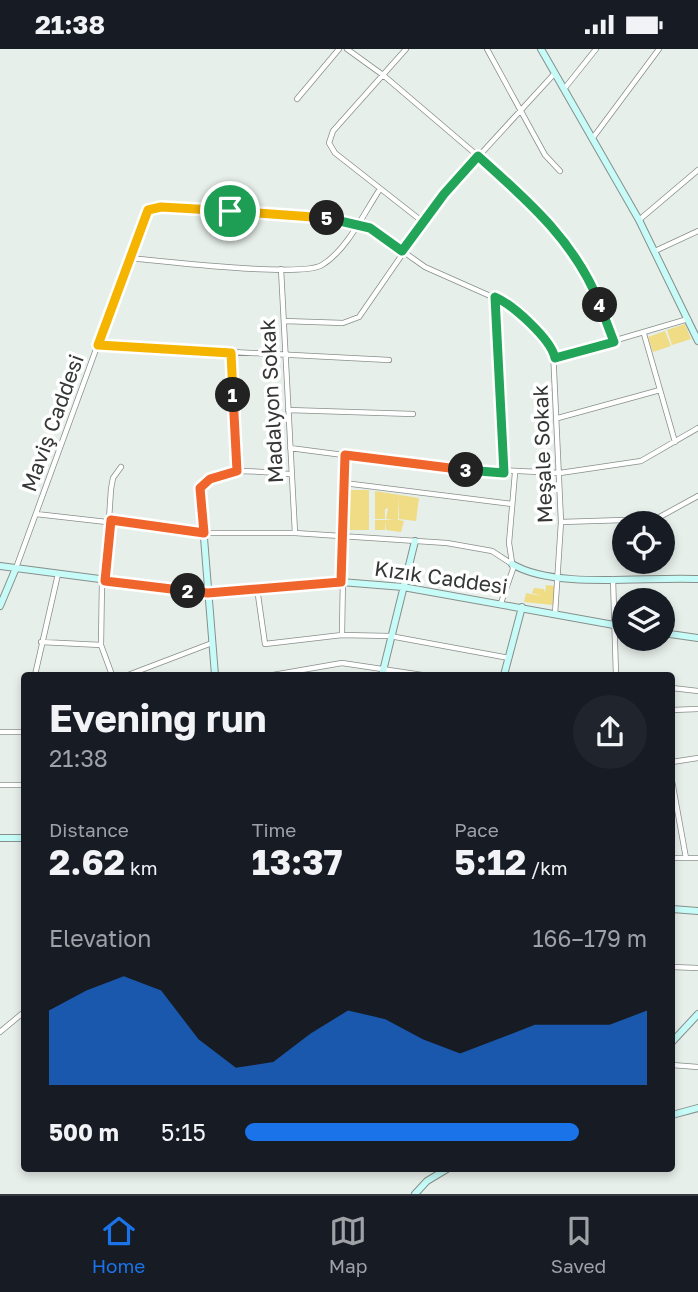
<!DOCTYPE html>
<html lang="en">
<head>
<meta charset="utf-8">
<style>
	body { margin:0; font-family:"Golos Text",sans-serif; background:#20242c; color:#f1f3f6; height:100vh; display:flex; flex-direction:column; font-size:26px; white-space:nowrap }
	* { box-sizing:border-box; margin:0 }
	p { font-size:23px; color:#9ea1a6 }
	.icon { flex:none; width:38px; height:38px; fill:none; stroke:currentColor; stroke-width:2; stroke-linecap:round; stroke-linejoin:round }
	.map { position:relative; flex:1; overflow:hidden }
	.panel { position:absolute; left:21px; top:623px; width:654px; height:500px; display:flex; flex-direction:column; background:#171b24; border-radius:7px; box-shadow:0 4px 10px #0003 }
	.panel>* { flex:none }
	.controls { position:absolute; left:612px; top:462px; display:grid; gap:14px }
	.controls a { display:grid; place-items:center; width:63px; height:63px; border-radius:50%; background:#171b24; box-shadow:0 4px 10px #0003; font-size:35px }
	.pin { position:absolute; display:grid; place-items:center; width:60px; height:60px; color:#fff; margin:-30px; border:4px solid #fff; border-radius:50%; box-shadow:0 2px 7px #0007 }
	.km { position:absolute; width:35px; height:35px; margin:-18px; border-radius:50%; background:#222; color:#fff; font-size:19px; line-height:35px; text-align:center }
	.round { display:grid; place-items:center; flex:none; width:74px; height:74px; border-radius:37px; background:#20242c }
	.headline { display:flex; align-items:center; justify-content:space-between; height:119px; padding:0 28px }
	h1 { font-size:38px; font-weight:700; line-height:52px }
	.metrics { display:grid; grid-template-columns:repeat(3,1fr); gap:10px; height:119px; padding:7px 28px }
	.metrics div { display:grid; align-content:center }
	.metrics b { font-size:35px; font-weight:700 }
	.metrics small { font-size:19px; font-weight:400 }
	.metrics p { font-size:19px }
	.chart { height:196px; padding:14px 28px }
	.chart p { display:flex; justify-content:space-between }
	.chart svg { width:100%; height:126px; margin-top:7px; fill:#1a73e8; opacity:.7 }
	ul { padding:0 28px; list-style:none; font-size:23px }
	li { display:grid; grid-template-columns:112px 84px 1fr; align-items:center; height:52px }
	li i { height:18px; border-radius:9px; background:#1a73e8 }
	.status { display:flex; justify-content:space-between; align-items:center; height:49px; padding:0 35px; background:#171b24; direction:ltr }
	.status svg { height:19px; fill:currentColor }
	.dock { display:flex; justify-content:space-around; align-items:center; height:98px; border-top:2px solid #363941; background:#171b24; font-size:19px; color:#9ea1a6 }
	.dock a { display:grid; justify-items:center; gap:4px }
	.dock .active { color:#1a73e8 }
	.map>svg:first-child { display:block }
</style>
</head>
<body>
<div class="status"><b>21:38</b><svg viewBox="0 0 49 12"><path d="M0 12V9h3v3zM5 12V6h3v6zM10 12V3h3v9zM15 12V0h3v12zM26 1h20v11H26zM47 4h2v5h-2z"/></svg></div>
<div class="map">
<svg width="698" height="1145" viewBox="0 0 698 1145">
	<rect width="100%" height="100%" fill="#e7efea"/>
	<path fill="#efdc85" d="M685 275 691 290 672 296 667 281Z
		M665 282 671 297 653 303 648 288Z
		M348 441H369V481H348Z
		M375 442 419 449 416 472 399 470V446L398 471 404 472 401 483 386 481 385 472V481H375V471H394L386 470 388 459 385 460V470H375Z
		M546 536 555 537 553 556 524 553 526 544 541 547 532 544 534 539 544 540 545 544Z"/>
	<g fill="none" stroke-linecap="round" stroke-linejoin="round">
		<defs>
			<path id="street" d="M347 0 383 26 478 107 559 186 585 220 614 293
				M406 0 333 82 329 94 335 104 423 173
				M487 0 545 106 560 122
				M564 40 596 0
				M297 50 339 0
				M592 90 659 0
				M639 171 698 121
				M655 202 698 182
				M129 209C160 212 302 229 322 216 347 201 364 164 380 140
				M281 220 295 484
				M495 248 504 424
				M284 272 343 274 359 268 444 145 555 24
				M644 285 675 393
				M98 296 389 311
				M231 304 237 422
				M555 309 688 270
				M288 361 413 365
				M558 369 660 341
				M290 399 435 418 560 424 641 412 698 379
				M344 434 512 455
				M200 439C222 414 262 424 292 425
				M36 465 204 484H295L447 494 492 502 512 515
				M561 473 656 470 698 447
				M16 519 147 161 161 158 318 168 370 179 425 218 506 254 553 301 561 473 555 565
				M613 530 616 626
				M102 531 101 596 112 626
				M105 531 111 440 113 429 121 418
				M257 539 265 595 342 586 390 587 509 609
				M501 554 513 520 509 494 515 424
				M342 586 345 406
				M41 593 101 596
				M35 626 58 525
				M128 626 212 594
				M273 626 342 614 422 626
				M672 639 698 642
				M672 661 698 660
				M0 683H24
				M672 713 698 709
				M672 732 686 809
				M0 736H24
				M672 809H698
				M672 918 698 919
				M0 983 24 963
				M672 1016 698 1018"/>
			<path id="secondary" d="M541 0 639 171 698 292
				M200 439 215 626
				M512 515C555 541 647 527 698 530
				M0 517 207 544 341 533 403 538 625 578
				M0 557 16 519
				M663 584 698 589
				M382 626 415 492
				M504 626 522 558
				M0 789H24
				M672 860 698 862
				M672 993 698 965
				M672 1066 698 1059
				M415 1145 427 1132 447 1120"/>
		</defs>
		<use href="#street" stroke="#888f8b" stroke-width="6"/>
		<use href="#secondary" stroke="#888f8b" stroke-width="8"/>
		<use href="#street" stroke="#fff" stroke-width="4.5"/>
		<use href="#secondary" stroke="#c6fbf8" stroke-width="6"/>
	</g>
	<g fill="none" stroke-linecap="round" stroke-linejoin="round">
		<defs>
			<path id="split-1" d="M230 162 161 158 148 161 98 296 231 304 233 346"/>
			<path id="split-2" d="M188 542 105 532 111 471 204 484 200 439 210 430 237 422 233 346"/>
			<path id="split-3" d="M188 542 208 544 341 533 345 406 466 421"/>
			<path id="split-4" d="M466 421 504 424 495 248C513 256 551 290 555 309L614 293 600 256"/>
			<path id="split-5" d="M327 169 370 179 402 202 444 145 478 107C527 151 576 193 600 256"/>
			<path id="split-6" d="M230 162 327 169"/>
		</defs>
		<use href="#split-1" stroke="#fff" stroke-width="14"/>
		<use href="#split-2" stroke="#fff" stroke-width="14"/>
		<use href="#split-3" stroke="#fff" stroke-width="14"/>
		<use href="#split-4" stroke="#fff" stroke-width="14"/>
		<use href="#split-5" stroke="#fff" stroke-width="14"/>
		<use href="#split-6" stroke="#fff" stroke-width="14"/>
		<use href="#split-1" stroke="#f5b400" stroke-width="9"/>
		<use href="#split-2" stroke="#f0652b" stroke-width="9"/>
		<use href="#split-3" stroke="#f0652b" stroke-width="9"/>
		<use href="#split-4" stroke="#22a559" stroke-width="9"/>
		<use href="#split-5" stroke="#22a559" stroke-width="9"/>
		<use href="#split-6" stroke="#f5b400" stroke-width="9"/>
	</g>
	<g text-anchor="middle" stroke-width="7" stroke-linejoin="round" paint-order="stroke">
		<g font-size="21" fill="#343735" stroke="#fff">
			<text transform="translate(272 352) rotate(-93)" y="7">Madalyon Sokak</text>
			<text transform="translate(53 374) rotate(-70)" y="7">Maviş Caddesi</text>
			<text transform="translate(543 405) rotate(-92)" y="7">Meşale Sokak</text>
			<text transform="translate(441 529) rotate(8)" y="7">Kızık Caddesi</text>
		</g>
	</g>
</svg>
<div class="controls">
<a><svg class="icon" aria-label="locate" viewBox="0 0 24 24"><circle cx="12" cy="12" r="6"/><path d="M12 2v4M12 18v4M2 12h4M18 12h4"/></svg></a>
<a><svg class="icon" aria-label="layers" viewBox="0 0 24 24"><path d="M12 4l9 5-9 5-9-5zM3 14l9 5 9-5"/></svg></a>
</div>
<div class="pin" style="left:230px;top:162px;background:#1e9e55"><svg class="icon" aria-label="arrive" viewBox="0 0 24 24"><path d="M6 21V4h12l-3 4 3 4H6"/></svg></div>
<b class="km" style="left:233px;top:346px">1</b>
<b class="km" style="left:188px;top:542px">2</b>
<b class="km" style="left:466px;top:421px">3</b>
<b class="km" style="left:600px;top:256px">4</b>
<b class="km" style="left:327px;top:169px">5</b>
<section class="panel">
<div class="headline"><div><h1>Evening run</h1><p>21:38</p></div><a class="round"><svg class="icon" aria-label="share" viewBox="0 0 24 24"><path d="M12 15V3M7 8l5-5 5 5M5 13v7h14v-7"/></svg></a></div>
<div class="metrics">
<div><p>Distance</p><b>2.62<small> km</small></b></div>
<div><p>Time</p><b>13:37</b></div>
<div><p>Pace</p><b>5:12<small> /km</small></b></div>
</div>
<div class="chart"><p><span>Elevation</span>166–179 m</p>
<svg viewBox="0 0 160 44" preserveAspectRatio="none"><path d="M0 44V18L10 11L20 6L30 11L40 28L50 38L60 36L70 26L80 18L90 21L100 28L110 33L120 28L130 23L140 23L150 23L160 18V44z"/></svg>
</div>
<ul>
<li><b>500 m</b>5:15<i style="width:83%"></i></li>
</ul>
</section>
</div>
<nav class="dock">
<a class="active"><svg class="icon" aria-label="home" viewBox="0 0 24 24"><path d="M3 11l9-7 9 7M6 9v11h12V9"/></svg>Home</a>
<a><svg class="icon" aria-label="map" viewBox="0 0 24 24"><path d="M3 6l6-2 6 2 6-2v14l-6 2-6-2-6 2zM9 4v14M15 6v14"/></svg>Map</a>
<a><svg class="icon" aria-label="saved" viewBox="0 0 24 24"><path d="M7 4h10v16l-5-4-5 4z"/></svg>Saved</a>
</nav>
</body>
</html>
